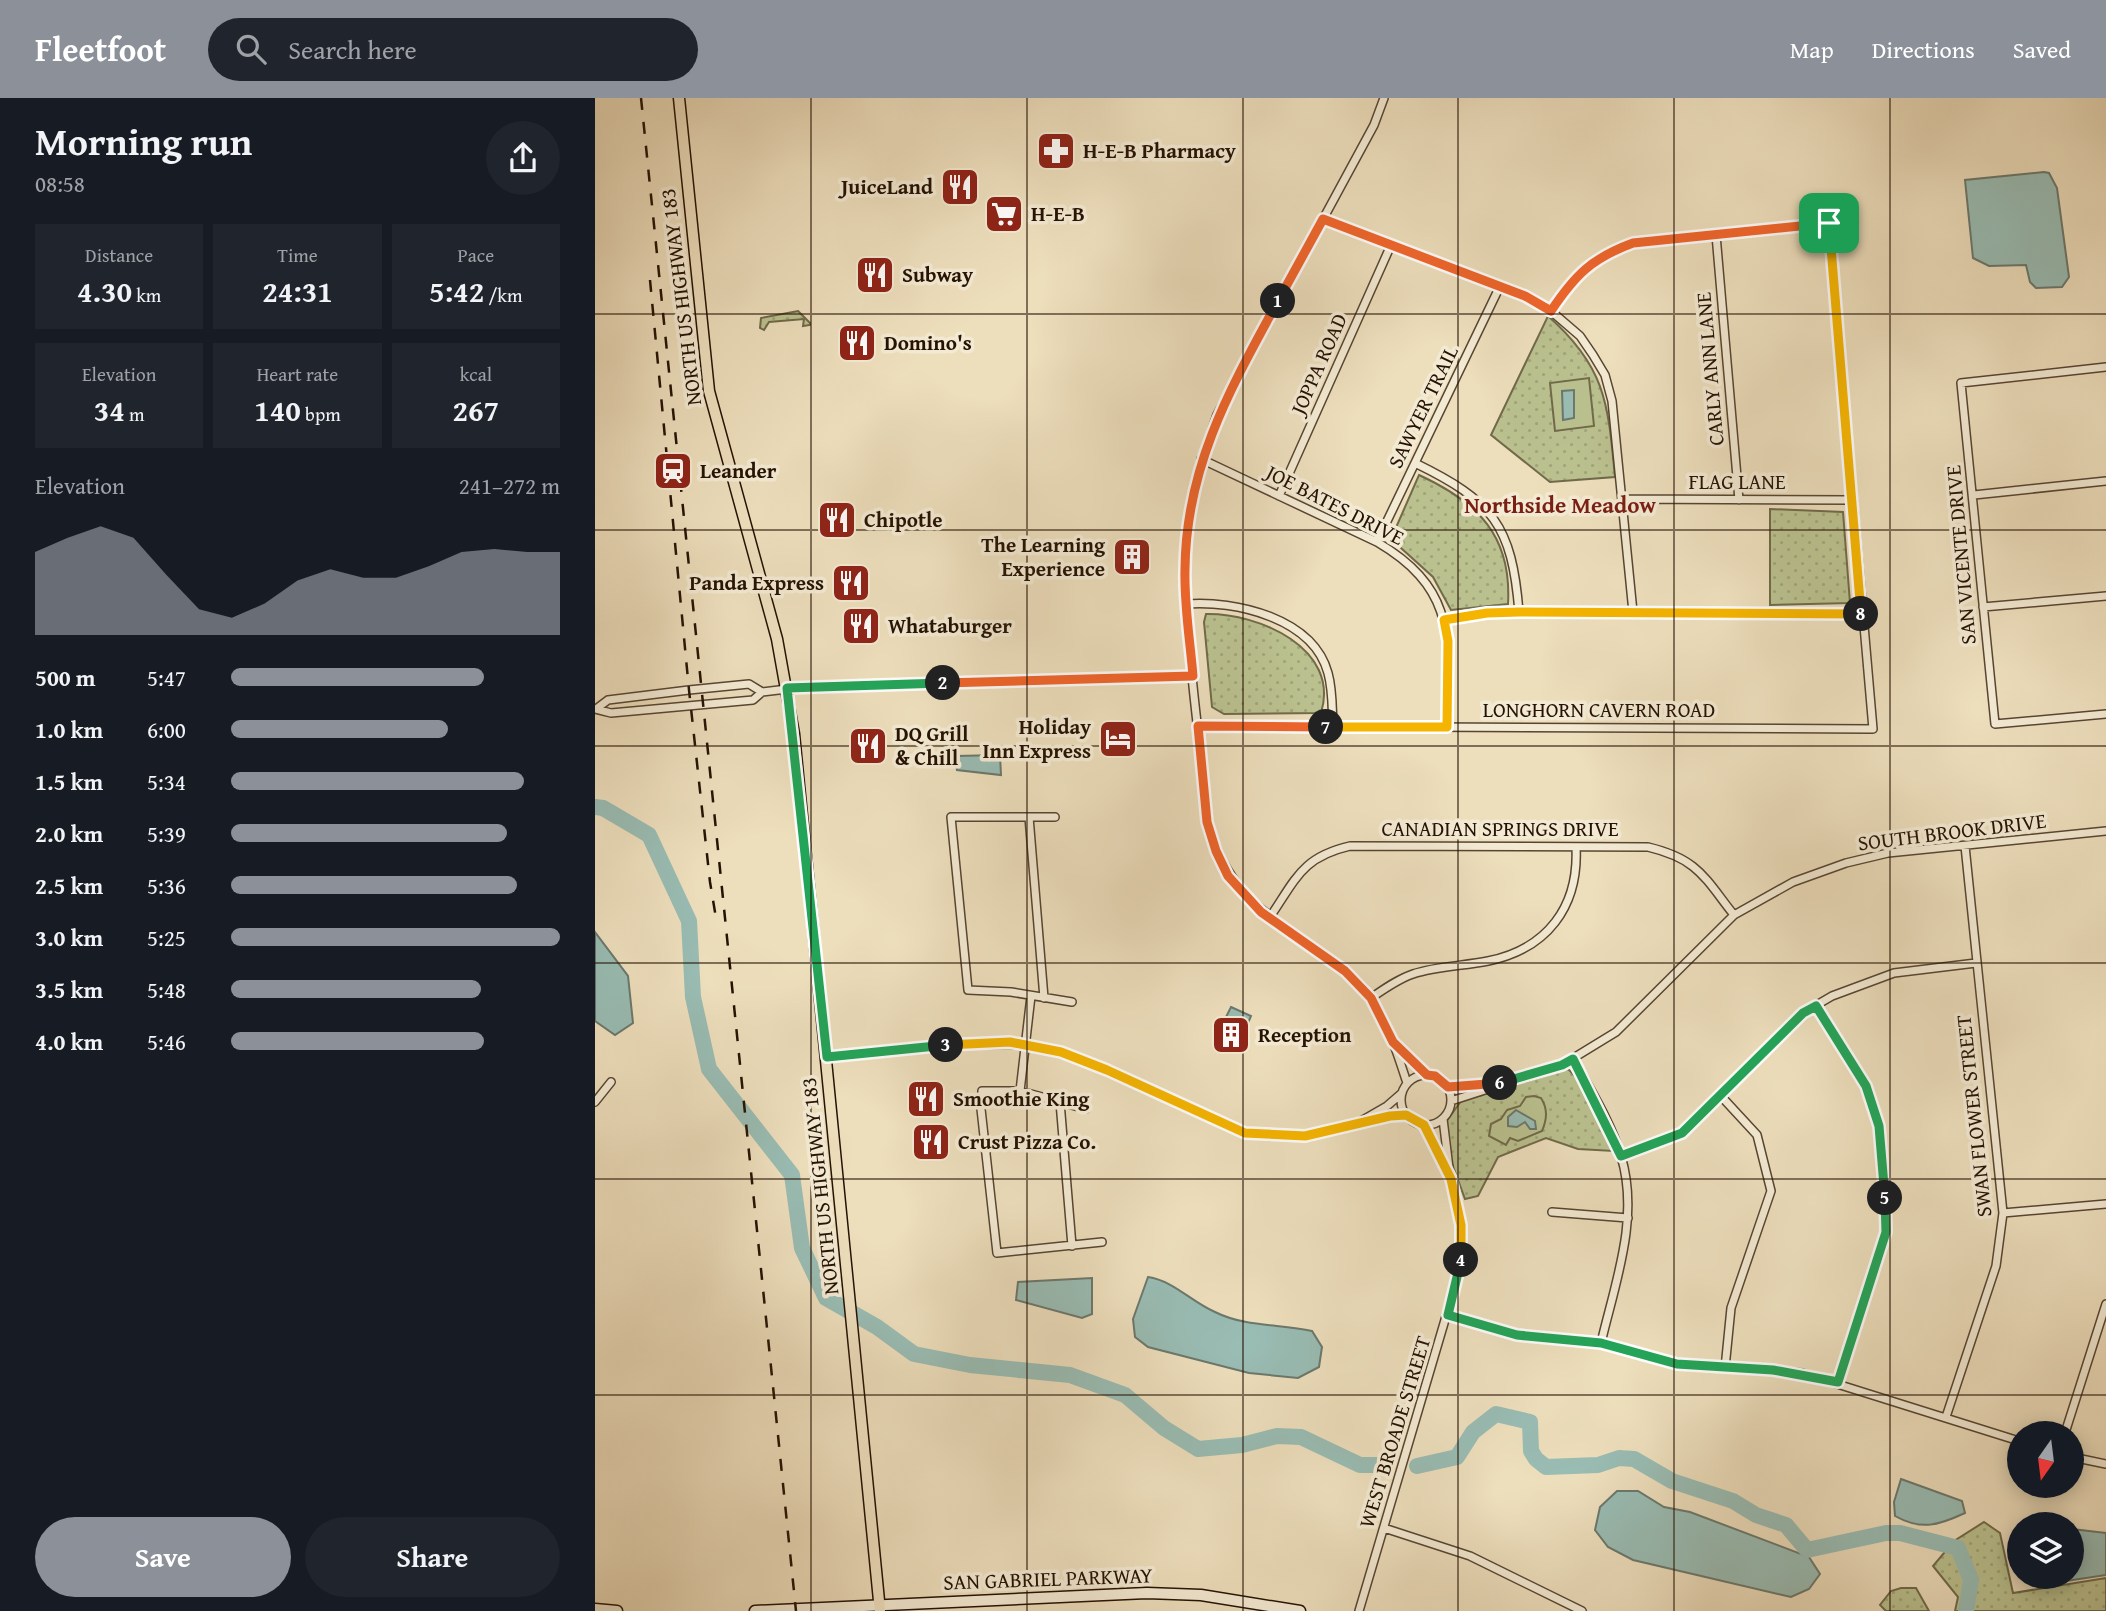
<!DOCTYPE html>
<html lang="en">
<head>
<meta charset="utf-8">
<style>
	body { margin:0; font-family:"Gentium Book Plus",serif; background:#20242c; color:#f1f3f6; height:100vh; display:flex; flex-direction:column; font-size:26px; white-space:nowrap }
	* { box-sizing:border-box; margin:0 }
	p { font-size:23px; color:#9ea1a6 }
	.icon { flex:none; width:38px; height:38px; fill:none; stroke:currentColor; stroke-width:2; stroke-linecap:round; stroke-linejoin:round }
	.map { position:relative; flex:1; overflow:hidden }
	.details { display:flex; flex-direction:column; background:#171b24; width:595px }
	.details>* { flex:none }
	.needle { width:46px; rotate:194deg }
	.buttons { position:absolute; left:1412px; top:1323px; display:grid; gap:14px }
	.buttons a { display:grid; place-items:center; width:77px; height:77px; border-radius:50%; background:#171b24; box-shadow:0 4px 18px #0003; font-size:35px }
	.pin { position:absolute; display:grid; place-items:center; width:60px; height:60px; color:#fff; margin:-30px; border-radius:14px; box-shadow:0 4px 10px #0006 }
	.km { position:absolute; width:35px; height:35px; margin:-18px; border-radius:50%; background:#222; color:#fff; font-size:19px; line-height:35px; text-align:center }
	.round { display:grid; place-items:center; flex:none; width:74px; height:74px; border-radius:37px; background:#20242c }
	.summary { display:flex; align-items:center; justify-content:space-between; height:119px; padding:0 35px }
	h1 { font-size:38px; font-weight:700; line-height:52px }
	.stats { display:grid; grid-template-columns:repeat(3,1fr); gap:10px; height:119px; padding:7px 35px }
	.stats div { display:grid; align-content:center; border-radius:0px; background:#20242c; text-align:center }
	.stats b { font-size:30px; font-weight:700 }
	.stats small { font-size:19px; font-weight:400 }
	.stats p { font-size:19px }
	.chart { height:196px; padding:14px 35px }
	.chart p { display:flex; justify-content:space-between }
	.chart svg { width:100%; height:126px; margin-top:7px; fill:#8c9099; opacity:.7 }
	.button { display:flex; gap:14px; margin-top:auto; padding:14px 35px }
	.button a { flex:1; height:80px; border-radius:42px; background:#8c9099; color:#fff; font-size:28px; font-weight:700; line-height:80px; text-align:center }
	.button a+a { background:#20242c; color:#f1f3f6 }
	ul { padding:0 35px; list-style:none; font-size:23px }
	li { display:grid; grid-template-columns:112px 84px 1fr; align-items:center; height:52px }
	li i { height:18px; border-radius:9px; background:#8c9099 }
	header { display:flex; align-items:center; gap:42px; box-sizing:border-box; height:98px; padding:0 35px; background:#8c9099; color:#fff }
	header strong { font-size:33px }
	nav { display:flex; gap:38px; margin-inline-start:auto; font-size:24px }
	.search { width:490px; height:63px; background:#20242c; display:flex; align-items:center; gap:18px; box-sizing:border-box; padding:0 24px; border-radius:38px; color:#9ea1a6; font-size:26px }
	main { display:flex; flex:1; min-height:0 }
	.map>svg:first-child { display:block }
</style>
</head>
<body>
<header>
<strong>Fleetfoot</strong>
<div class="search"><svg class="icon" aria-label="search" viewBox="0 0 24 24"><circle cx="10" cy="10" r="6"/><path d="M15 15l6 6"/></svg>Search here</div>
<nav><a>Map</a><a>Directions</a><a>Saved</a></nav>
</header>
<main>
<section class="details">
<div class="summary"><div><h1>Morning run</h1><p>08:58</p></div><a class="round"><svg class="icon" aria-label="share" viewBox="0 0 24 24"><path d="M12 15V3M7 8l5-5 5 5M5 13v7h14v-7"/></svg></a></div>
<div class="stats">
<div><p>Distance</p><b>4.30<small> km</small></b></div>
<div><p>Time</p><b>24:31</b></div>
<div><p>Pace</p><b>5:42<small> /km</small></b></div>
</div>
<div class="stats">
<div><p>Elevation</p><b>34<small> m</small></b></div>
<div><p>Heart rate</p><b>140<small> bpm</small></b></div>
<div><p>kcal</p><b>267</b></div>
</div>
<div class="chart"><p><span>Elevation</span>241–272 m</p>
<svg viewBox="0 0 160 44" preserveAspectRatio="none"><path d="M0 44V15L10 10L20 6L30 10L40 23L50 35L60 38L70 33L80 25L90 21L100 24L110 24L120 20L130 15L140 14L150 15L160 15V44z"/></svg>
</div>
<ul>
<li><b>500 m</b>5:47<i style="width:77%"></i></li>
<li><b>1.0 km</b>6:00<i style="width:66%"></i></li>
<li><b>1.5 km</b>5:34<i style="width:89%"></i></li>
<li><b>2.0 km</b>5:39<i style="width:84%"></i></li>
<li><b>2.5 km</b>5:36<i style="width:87%"></i></li>
<li><b>3.0 km</b>5:25<i style="width:100%"></i></li>
<li><b>3.5 km</b>5:48<i style="width:76%"></i></li>
<li><b>4.0 km</b>5:46<i style="width:77%"></i></li>
</ul>
<div class="button"><a>Save</a><a>Share</a></div>
</section>
<div class="map">
<svg width="1511" height="1513" viewBox="0 0 1511 1513">
	<defs>
		<pattern id="grass-dots" width="8" height="8" patternUnits="userSpaceOnUse" patternTransform="scale(1.75)"><rect width="8" height="8" fill="#bac18f"/><path d="M2 2h.1M6 6h.1" fill="none" stroke="#a0a57a" stroke-width="1.8" stroke-linecap="round"/></pattern>
	</defs>
	<rect width="100%" height="100%" fill="#eddebc"/>
	<filter id="stains"><feTurbulence type="fractalNoise" baseFrequency=".00286" numOctaves="4"/><feColorMatrix values="0 0 0 0 .2 0 0 0 0 .09 0 0 0 0 .02 0 0 0 .5 -.17"/></filter>
	<radialGradient id="worn" r=".72"><stop offset=".6" stop-color="#630" stop-opacity="0"/><stop offset="1" stop-color="#630" stop-opacity=".3"/></radialGradient>
	<path fill="url(#grass-dots)" stroke="#706a4a" stroke-width="2" d="M203 213 215 225V227L208 228 209 221 174 224 169 232 165 230 166 220Z
		M953 218C1011 269 1013 306 1020 379L955 384 896 337Z
		M824 377C883 404 917 438 913 506L856 512 838 479 796 441Z
		M1175 411 1248 414 1255 505 1175 507Z
		M611 516C663 515 746 550 726 615L629 616 617 609 609 524Z
		M973 971 982 980 1018 1053 983 1051 951 1040 903 1059 883 1098 870 1101 856 1063 851 1024 866 1003Z
		M1389 1424 1405 1435 1418 1495 1511 1480V1513H1360L1363 1499 1338 1468 1359 1443Z
		M1306 1490H1321L1334 1513H1291L1285 1507 1296 1493Z"/>
	<path fill="#bac18f" stroke="#706a4a" stroke-width="2" d="M994 280 999 328 960 333 955 285Z
		M939 998 946 1000C953 1011 952 1021 947 1033L923 1043 915 1040 911 1047 894 1038 896 1026 906 1021 912 1012 925 1008 931 999Z"/>
	<path fill="#99bcb3" stroke="#6b786d" stroke-width="2" d="M1449 74 1454 75 1462 90 1474 179 1467 189 1441 190 1435 184 1431 167 1394 168 1378 160 1370 82Z
		M979 292V320L968 322 967 293Z
		M405 657 406 677 362 672 361 658Z
		M0 834 33 878 38 925 20 937 0 923Z
		M636 909 656 918 651 930 630 921Z
		M921 1012 940 1023 941 1031H935L930 1024 922 1029 913 1028V1019Z
		M553 1179C579 1183 595 1203 620 1214 650 1229 684 1226 717 1233L727 1249 724 1269 703 1280 654 1275 553 1249 540 1239 538 1221Z
		M497 1180V1216L487 1220 421 1202 423 1184Z
		M1306 1381 1367 1403 1370 1415C1344 1427 1327 1433 1300 1418L1299 1404Z
		M1022 1393H1043L1069 1409 1095 1414 1214 1459 1225 1476 1214 1491 1196 1499 1038 1462 1013 1449 1000 1432 1005 1409Z
		M1477 1431 1511 1435V1477L1445 1487 1441 1479H1477Z"/>
	<g fill="none" stroke-linecap="round" stroke-linejoin="round">
		<path stroke="#99bcb3" stroke-width="16" d="M0 709 8 710 54 737 94 823 98 899 114 971 197 1077 207 1150 231 1200 282 1229 319 1256 375 1267 475 1277 530 1297 569 1330 603 1351 647 1347 682 1338 706 1339 765 1367H792
			M822 1368 862 1359 878 1334 901 1316 935 1324 936 1353 941 1361 951 1369 1003 1367 1024 1360 1039 1361 1077 1383 1138 1403 1161 1417 1191 1427 1212 1452 1291 1435H1305L1363 1450 1376 1482 1371 1513"/>
		<defs>
			<path id="street" d="M789 0 779 27 622 317C611 349 599 381 595 415 582 517 605 622 612 724 635 801 674 816 734 861 749 872 767 885 777 901 793 926 803 957 812 985
				M728 121 930 198 956 213 985 238 998 257 1010 277 1017 303 1038 514
				M1121 137 1144 402
				M1511 269 1366 285 1400 626 1511 616
				M606 361 782 444C865 493 853 544 852 629
				M820 365C898 403 917 427 924 514
				M1379 397 1511 383
				M684 398 796 147
				M1027 401 1257 402
				M782 444 905 188
				M591 506C640 502 718 520 733 575 738 593 737 611 738 629
				M1388 509 1511 498
				M849 522 893 515 924 514 1267 516
				M0 611 16 615 158 602 167 594 192 591 599 578
				M1 611 13 602 94 592 154 586 167 594
				M603 628 1278 631 1234 125 1038 145C997 159 979 177 956 213
				M434 719 449 900
				M460 719H356L373 892 416 894 477 904
				M675 819C701 781 707 759 755 748L1053 749C1103 761 1109 779 1139 817
				M776 900C789 891 803 881 818 876 842 868 869 868 893 863 952 851 984 809 981 749
				M1221 908 1271 988 1284 1028 1289 1070 1291 1134 1243 1284
				M800 946 832 977
				M232 959 358 947 430 946 466 954 512 972 650 1036 710 1038 795 1018 811 1017
				M978 960C995 991 1016 1024 1026 1058 1045 1120 1020 1185 1006 1245
				M806 1002a25 25 0 1 1 50 0a25 25 0 1 1-50 0Z
				M853 989 897 986
				M425 993 436 898
				M1125 997 1162 1037 1176 1093 1136 1210 1130 1270
				M856 1003 967 967 1021 934 1139 817 1198 784 1251 765 1293 755 1511 733
				M0 1004 16 984
				M465 1004 477 1148
				M491 1011 425 993H387L386 1011 402 1155 507 1144
				M848 1021 854 1070
				M766 1023 792 1008 807 995
				M1026 1058 1087 1035 1208 915 1237 898 1299 875 1381 865
				M957 1114 1033 1120
				M1408 1115 1511 1106
				M853 1217 922 1237 1006 1245 1082 1266 1207 1275 1424 1343
				M1351 1319 1401 1168 1408 1115 1370 748
				M1470 1335 1511 1206
				M1477 1359 1511 1366
				M789 1430 875 1458 987 1513
				M764 1513 865 1171C870 1120 858 1070 829 1027"/>
			<path id="secondary" d="M0 1511 22 1513
				M160 1513 552 1495 606 1497 705 1513"/>
			<path id="primary" d="M84 0 114 293 182 541 199 636 285 1513"/>
		</defs>
		<use href="#street" stroke="#574532" stroke-width="10"/>
		<use href="#secondary" stroke="#251204" stroke-width="13"/>
		<use href="#primary" stroke="#251204" stroke-width="13"/>
		<use href="#street" stroke="#f3ead3" stroke-width="7"/>
		<use href="#secondary" stroke="#f3ead3" stroke-width="10"/>
		<use href="#primary" stroke="#eddebc" stroke-width="10"/>
		<path stroke="#251204" stroke-width="2.5" stroke-dasharray="12 12" stroke-linecap="butt" d="M46 0 201 1513
			M55 182 94 592 115 784 122 826"/>
	</g>
	<g fill="none" stroke-linecap="round" stroke-linejoin="round">
		<defs>
			<path id="split-1" d="M683 203 728 121 930 198 956 213C980 177 997 160 1038 145L1234 125"/>
			<path id="split-2" d="M348 585 598 578C595 542 589 507 590 471 591 368 635 291 683 203"/>
			<path id="split-3" d="M348 585 192 590 232 959 351 947"/>
			<path id="split-4" d="M351 947 415 944 466 954 512 972 650 1035 710 1038 795 1018 811 1017 829 1027 856 1081 866 1127V1162"/>
			<path id="split-5" d="M866 1162 853 1217 922 1237 1006 1245 1082 1266 1178 1272 1243 1284 1291 1134 1290 1100"/>
			<path id="split-6" d="M905 985 967 967 978 961 1026 1058 1087 1035 1208 915 1221 908 1271 988 1284 1028 1290 1100"/>
			<path id="split-7" d="M731 629 603 628 612 724 621 753 633 778 666 814 750 873 776 900 798 944 832 977 840 978 853 989 905 985"/>
			<path id="split-8" d="M731 629H852L853 543 849 522 892 515 924 514 1266 516"/>
			<path id="split-9" d="M1234 125 1266 516"/>
		</defs>
		<use href="#split-1" stroke="#fff" stroke-width="14"/>
		<use href="#split-2" stroke="#fff" stroke-width="14"/>
		<use href="#split-3" stroke="#fff" stroke-width="14"/>
		<use href="#split-4" stroke="#fff" stroke-width="14"/>
		<use href="#split-5" stroke="#fff" stroke-width="14"/>
		<use href="#split-6" stroke="#fff" stroke-width="14"/>
		<use href="#split-7" stroke="#fff" stroke-width="14"/>
		<use href="#split-8" stroke="#fff" stroke-width="14"/>
		<use href="#split-9" stroke="#fff" stroke-width="14"/>
		<use href="#split-1" stroke="#f0652b" stroke-width="9"/>
		<use href="#split-2" stroke="#f0652b" stroke-width="9"/>
		<use href="#split-3" stroke="#22a559" stroke-width="9"/>
		<use href="#split-4" stroke="#f5b400" stroke-width="9"/>
		<use href="#split-5" stroke="#22a559" stroke-width="9"/>
		<use href="#split-6" stroke="#22a559" stroke-width="9"/>
		<use href="#split-7" stroke="#f0652b" stroke-width="9"/>
		<use href="#split-8" stroke="#f5b400" stroke-width="9"/>
		<use href="#split-9" stroke="#f5b400" stroke-width="9"/>
	</g>
	<path fill="none" stroke="#251204" stroke-width="2" stroke-opacity="0.55" d="M216 0V1513M432 0V1513M648 0V1513M863 0V1513M1079 0V1513M1295 0V1513M0 216H1511M0 432H1511M0 648H1511M0 865H1511M0 1081H1511M0 1297H1511"/>
	<defs>
		<symbol id="pharmacy-square" viewBox="-11 -11 22 22"><rect x="-9" y="-9" width="18" height="18" rx="4" fill="#8f2418" stroke="#f3ead3"/><path d="M-2-6h4v4h4v4h-4v4h-4v-4h-4v-4h4Z" fill="#fff"/></symbol>
		<symbol id="restaurant-square" viewBox="-11 -11 22 22"><rect x="-9" y="-9" width="18" height="18" rx="4" fill="#8f2418" stroke="#f3ead3"/><path d="M-5-6h1v4h1v-4h1v4h1v-4h1v5L-1.5 .5V6h-2V.5L-5-1ZM5-6V6H3V1.5H1.5Q1.5-4 5-6Z" fill="#fff"/></symbol>
		<symbol id="supermarket-square" viewBox="-11 -11 22 22"><rect x="-9" y="-9" width="18" height="18" rx="4" fill="#8f2418" stroke="#f3ead3"/><path d="M-6-5.5h2.5l.6 2H6L4.5 2H-2.5L-4.4-4H-6ZM-1.5 3.2a1.3 1.3 0 1 0 .1 0ZM3 3.2a1.3 1.3 0 1 0 .1 0Z" fill="#fff"/></symbol>
		<symbol id="station-square" viewBox="-11 -11 22 22"><rect x="-9" y="-9" width="18" height="18" rx="4" fill="#8f2418" stroke="#f3ead3"/><path d="M-3-6H3Q5-6 5-4V2Q5 4 3 4L4.5 6H3L1.5 4h-3L-3 6H-4.5L-3 4Q-5 4-5 2V-4Q-5-6-3-6ZM-3.5-4v3h7v-3ZM-3.5 1v1.5H-2V1ZM2 1v1.5H3.5V1Z" fill="#fff"/></symbol>
		<symbol id="building-square" viewBox="-11 -11 22 22"><rect x="-9" y="-9" width="18" height="18" rx="4" fill="#8f2418" stroke="#f3ead3"/><path d="M-4-6H4V6H1V3H-1V6H-4ZM-2.5-4.3h1.7v1.8h-1.7ZM.8-4.3h1.7v1.8H.8ZM-2.5-1h1.7V.8h-1.7ZM.8-1h1.7V.8H.8Z" fill="#fff"/></symbol>
		<symbol id="hotel-square" viewBox="-11 -11 22 22"><rect x="-9" y="-9" width="18" height="18" rx="4" fill="#8f2418" stroke="#f3ead3"/><path d="M-6-4.5h1.5V1H6V5H4.5V3h-9V5H-6ZM-4 0a1.8 1.8 0 1 1 3.6 0ZM.5 0V-2.5h3Q6-2.5 6 0Z" fill="#fff"/></symbol>
	</defs>
	<g fill-rule="evenodd">
		<use href="#pharmacy-square" x="439" y="31" width="44" height="44"/>
		<use href="#restaurant-square" x="343" y="67" width="44" height="44"/>
		<use href="#supermarket-square" x="387" y="94" width="44" height="44"/>
		<use href="#restaurant-square" x="258" y="155" width="44" height="44"/>
		<use href="#restaurant-square" x="240" y="223" width="44" height="44"/>
		<use href="#station-square" x="56" y="351" width="44" height="44"/>
		<use href="#restaurant-square" x="220" y="400" width="44" height="44"/>
		<use href="#building-square" x="515" y="437" width="44" height="44"/>
		<use href="#restaurant-square" x="234" y="463" width="44" height="44"/>
		<use href="#restaurant-square" x="244" y="506" width="44" height="44"/>
		<use href="#hotel-square" x="501" y="619" width="44" height="44"/>
		<use href="#restaurant-square" x="251" y="626" width="44" height="44"/>
		<use href="#building-square" x="614" y="915" width="44" height="44"/>
		<use href="#restaurant-square" x="309" y="979" width="44" height="44"/>
		<use href="#restaurant-square" x="314" y="1022" width="44" height="44"/>
	</g>
	<g text-anchor="middle" stroke-width="7" stroke-linejoin="round" paint-order="stroke">
		<g font-size="21" font-weight="bold" fill="#251204" stroke="#f3ead3" text-anchor="start">
			<text x="488" y="60">H-E-B Pharmacy</text>
			<text x="338" y="96" text-anchor="end">JuiceLand</text>
			<text x="436" y="123">H-E-B</text>
			<text x="307" y="184">Subway</text>
			<text x="289" y="252">Domino's</text>
			<text x="105" y="380">Leander</text>
			<text x="269" y="429">Chipotle</text>
			<text x="510" y="454" text-anchor="end">The Learning<tspan x="510" dy="24">Experience</tspan></text>
			<text x="229" y="492" text-anchor="end">Panda Express</text>
			<text x="293" y="535">Whataburger</text>
			<text x="496" y="636" text-anchor="end">Holiday<tspan x="496" dy="24">Inn Express</tspan></text>
			<text x="300" y="643">DQ Grill<tspan x="300" dy="24">&amp; Chill</tspan></text>
			<text x="663" y="944">Reception</text>
			<text x="358" y="1008">Smoothie King</text>
			<text x="363" y="1051">Crust Pizza Co.</text>
		</g>
		<g font-size="21" fill="#251204" stroke="#f3ead3">
			<text transform="translate(86 199) rotate(-97)" y="7">NORTH US HIGHWAY 183</text>
			<text transform="translate(724 266) rotate(-66)" y="7">JOPPA ROAD</text>
			<text transform="translate(1115 271) rotate(-95)" y="7">CARLY ANN LANE</text>
			<text transform="translate(828 309) rotate(-64)" y="7">SAWYER TRAIL</text>
			<text x="1142" y="391">FLAG LANE</text>
			<text transform="translate(740 407) rotate(27)" y="7">JOE BATES DRIVE</text>
			<text transform="translate(1366 457) rotate(-95)" y="7">SAN VICENTE DRIVE</text>
			<text x="1004" y="619">LONGHORN CAVERN ROAD</text>
			<text x="905" y="738">CANADIAN SPRINGS DRIVE</text>
			<text transform="translate(1357 734) rotate(-7)" y="7">SOUTH BROOK DRIVE</text>
			<text transform="translate(1379 1018) rotate(-96)" y="7">SWAN FLOWER STREET</text>
			<text transform="translate(225 1088) rotate(-96)" y="7">NORTH US HIGHWAY 183</text>
			<text transform="translate(800 1334) rotate(-73)" y="7">WEST BROADE STREET</text>
			<text transform="translate(453 1481) rotate(-2)" y="7">SAN GABRIEL PARKWAY</text>
		</g>
		<g font-size="23" font-weight="bold" fill="#7a1f14" stroke="#f3ead3">
			<text x="965" y="415">Northside Meadow</text>
		</g>
	</g>
	<rect width="100%" height="100%" filter="url(#stains)"/>
	<rect width="100%" height="100%" fill="url(#worn)"/>
</svg>
<div class="buttons">
<a><svg class="needle" viewBox="-14 -14 28 28"><path d="M0-13l5 13h-10z" fill="#e53935"/><path d="M0 13l5-13h-10z" fill="#9ea1a6"/></svg></a>
<a><svg class="icon" aria-label="layers" viewBox="0 0 24 24"><path d="M12 4l9 5-9 5-9-5zM3 14l9 5 9-5"/></svg></a>
</div>
<div class="pin" style="left:1234px;top:125px;background:#1e9e55"><svg class="icon" aria-label="arrive" viewBox="0 0 24 24"><path d="M6 21V4h12l-3 4 3 4H6"/></svg></div>
<b class="km" style="left:683px;top:203px">1</b>
<b class="km" style="left:348px;top:585px">2</b>
<b class="km" style="left:351px;top:947px">3</b>
<b class="km" style="left:866px;top:1162px">4</b>
<b class="km" style="left:1290px;top:1100px">5</b>
<b class="km" style="left:905px;top:985px">6</b>
<b class="km" style="left:731px;top:629px">7</b>
<b class="km" style="left:1266px;top:516px">8</b>
</div>
</main>
</body>
</html>
